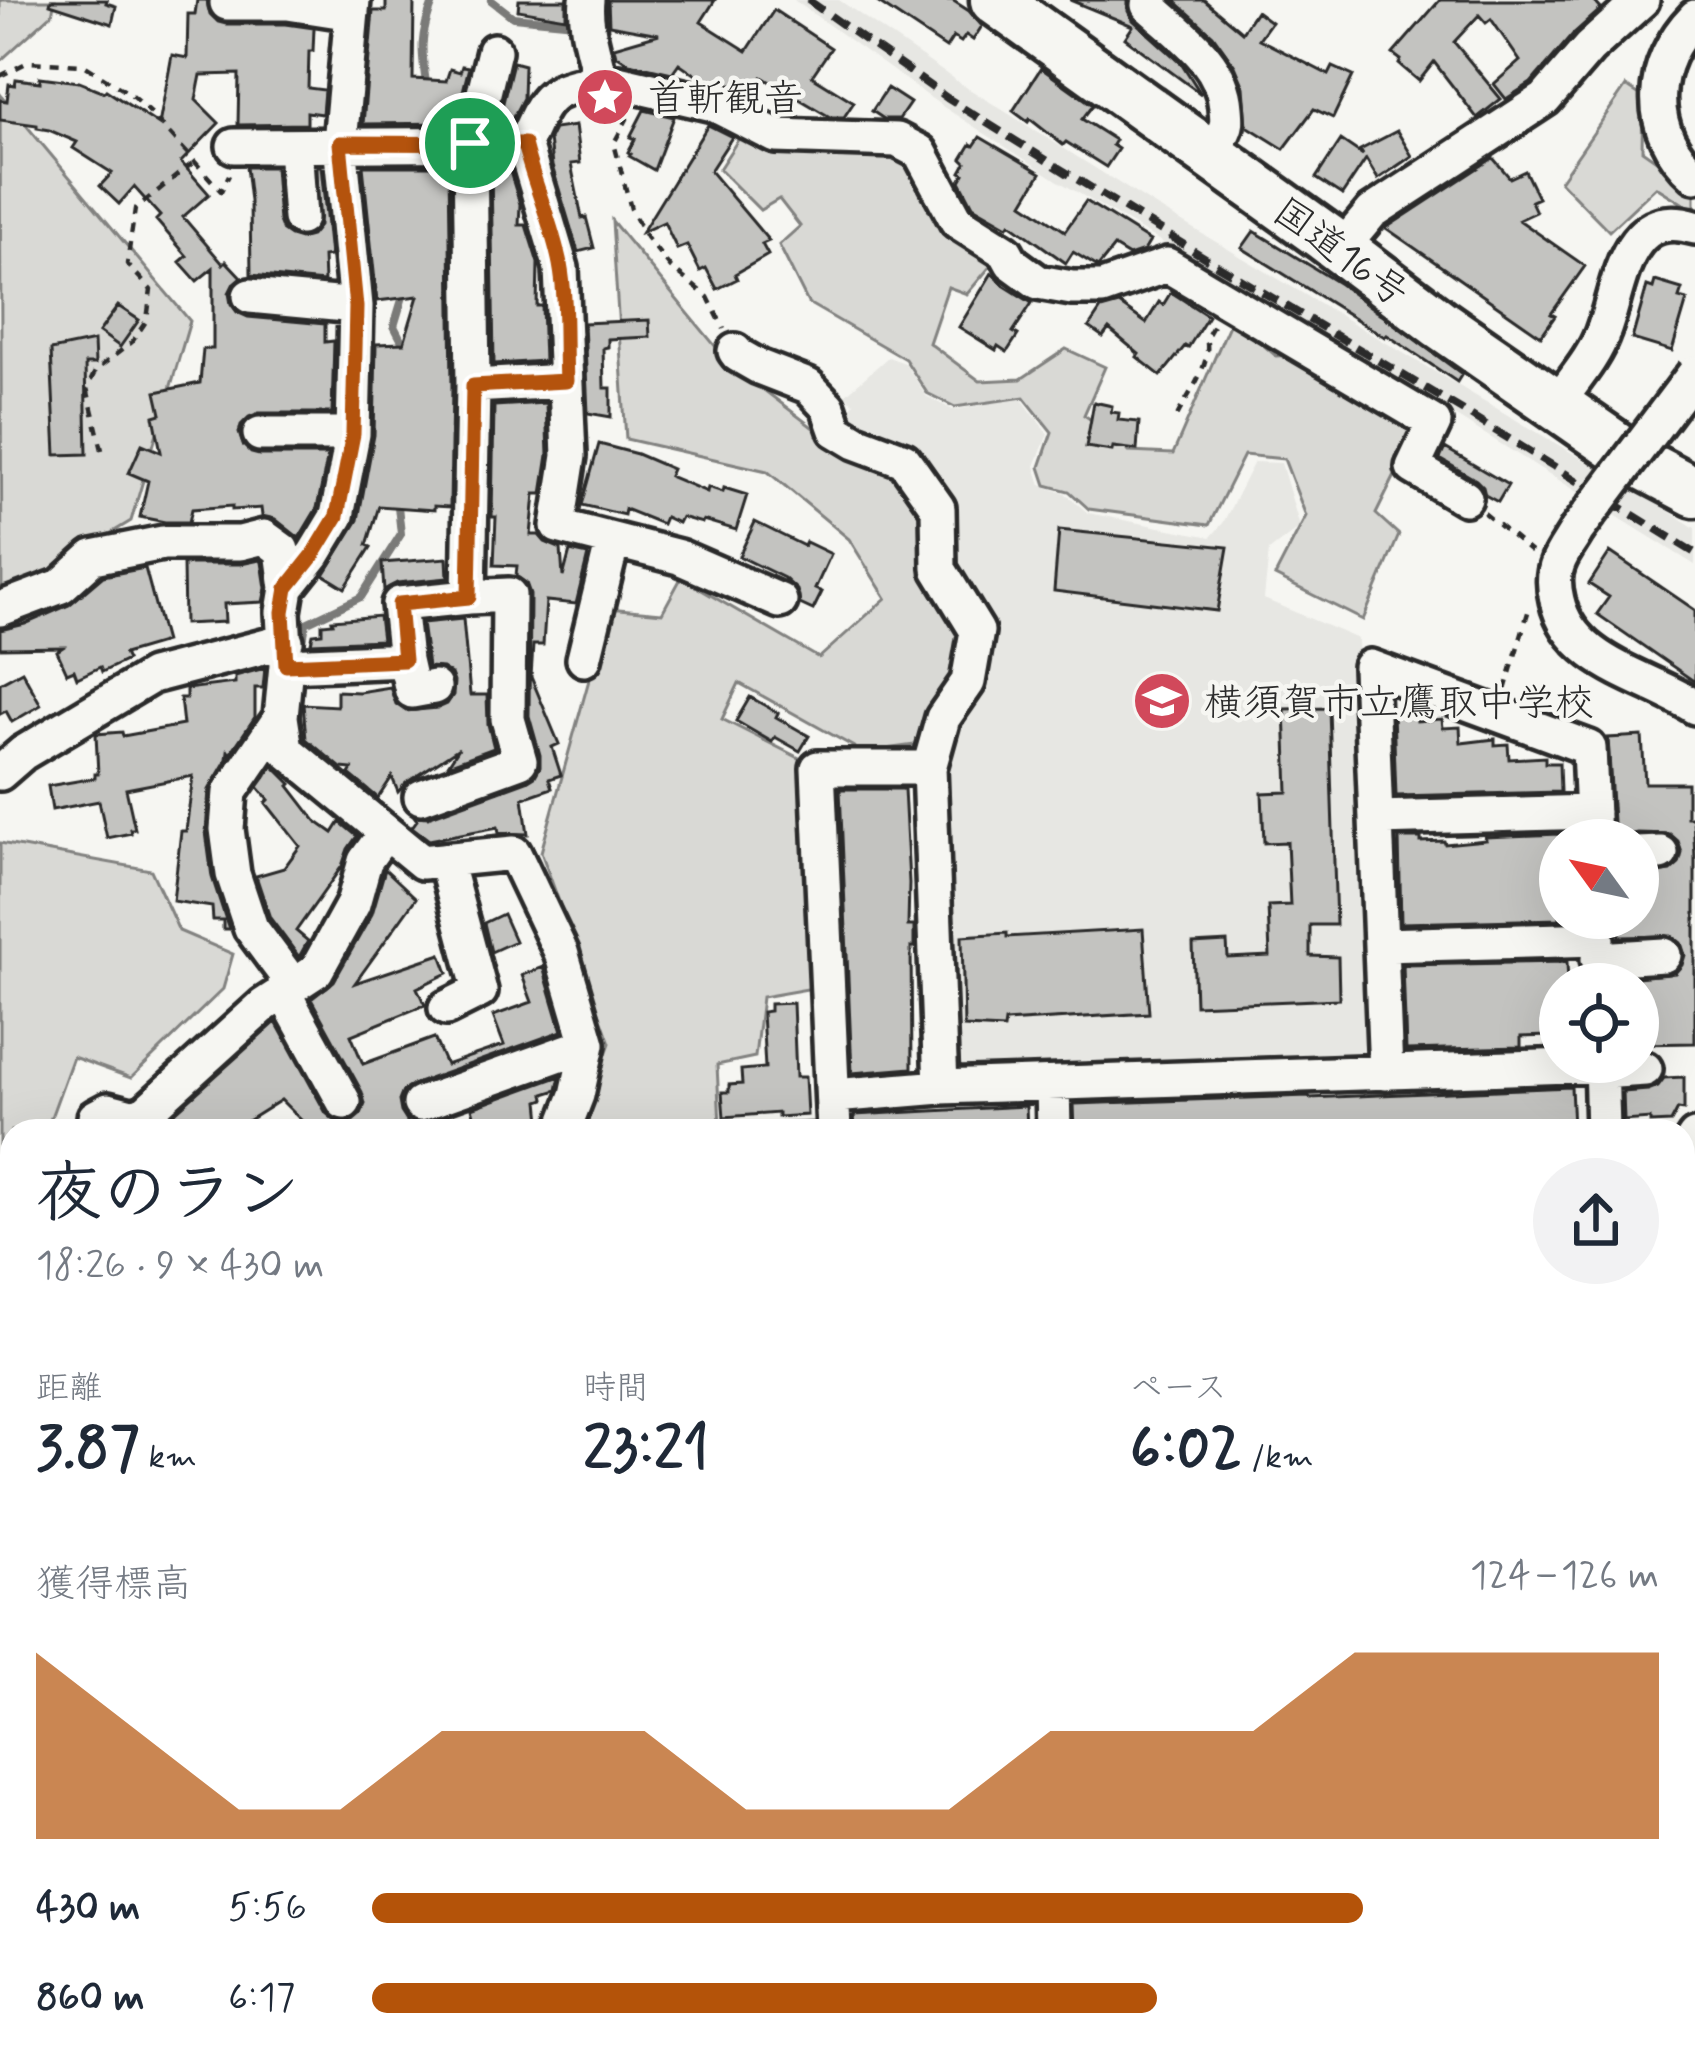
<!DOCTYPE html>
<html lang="ja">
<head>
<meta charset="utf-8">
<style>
	body { margin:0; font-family:Mynerve,"Klee One",sans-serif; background:#f2f2f3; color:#1f2937; height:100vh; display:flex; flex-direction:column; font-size:45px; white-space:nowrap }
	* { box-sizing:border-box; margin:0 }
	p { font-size:39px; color:#747a83 }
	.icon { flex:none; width:66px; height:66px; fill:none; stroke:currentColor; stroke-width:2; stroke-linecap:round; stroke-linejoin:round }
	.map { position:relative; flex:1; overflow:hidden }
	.side { position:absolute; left:0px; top:1119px; width:1695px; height:951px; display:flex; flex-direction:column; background:#fff; border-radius:36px 36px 0 0; box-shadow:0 12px 48px #0002 }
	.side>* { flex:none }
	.needle { width:78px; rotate:303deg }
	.buttons { position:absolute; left:1539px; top:819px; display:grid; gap:24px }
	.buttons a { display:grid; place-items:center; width:120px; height:120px; border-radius:50%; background:#fff; box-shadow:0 12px 48px #0002; font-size:60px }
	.pin { position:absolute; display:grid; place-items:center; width:102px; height:102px; color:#fff; margin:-51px; border:6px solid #fff; border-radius:50%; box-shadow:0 3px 12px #0007 }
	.round { display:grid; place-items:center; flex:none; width:126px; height:126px; border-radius:63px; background:#f2f2f3 }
	.head { display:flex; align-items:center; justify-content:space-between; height:204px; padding:0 36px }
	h1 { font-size:66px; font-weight:800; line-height:90px }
	.metrics { display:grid; grid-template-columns:repeat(3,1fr); gap:18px; height:204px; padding:12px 36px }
	.metrics div { display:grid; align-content:center }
	.metrics b { font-size:60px; font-weight:800 }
	.metrics small { font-size:33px; font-weight:400 }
	.metrics p { font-size:33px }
	.chart { height:336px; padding:24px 36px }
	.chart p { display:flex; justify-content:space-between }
	.chart svg { width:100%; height:216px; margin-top:12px; fill:#b45309; opacity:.7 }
	ul { padding:0 36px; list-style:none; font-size:39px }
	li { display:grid; grid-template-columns:192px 144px 1fr; align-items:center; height:90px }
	li i { height:30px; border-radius:15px; background:#b45309 }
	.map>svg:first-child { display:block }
</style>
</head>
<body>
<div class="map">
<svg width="1695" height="2068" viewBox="0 0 1695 2068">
	<rect width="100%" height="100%" fill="#f6f6f2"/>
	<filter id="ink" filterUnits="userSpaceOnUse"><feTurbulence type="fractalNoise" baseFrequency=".00833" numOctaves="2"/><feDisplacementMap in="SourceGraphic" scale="24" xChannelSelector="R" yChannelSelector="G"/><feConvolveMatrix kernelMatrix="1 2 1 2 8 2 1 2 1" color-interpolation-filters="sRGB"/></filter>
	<g filter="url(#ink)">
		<path fill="#e7e7e3" d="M794 0H839L958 82 1157 207 1648 498 1695 528V565L1456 416 1060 182 942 106Z
			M888 357 905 363 926 396 953 410 1021 398 1048 434 1035 466 1041 485 1066 494 1088 513 1211 537 1223 523 1254 462 1281 463 1300 527 1269 551 1264 599 1358 639 1372 1047 1358 1062 967 1077 951 1063 938 762 839 425 854 403 845 395Z"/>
		<path fill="#d9d9d5" stroke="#828280" stroke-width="3" d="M0 0H55L52 14 0 61Z
			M1626 86 1643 97 1642 150 1695 187V211L1656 187 1609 231 1560 181Z
			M0 94 190 321 131 521 2 599Z
			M743 132 897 145 999 256 967 294 948 287 929 343 980 381 1021 379 1066 349 1105 367 1084 415 1118 438 1129 452 1173 454 1232 318 1276 356 1316 354 1423 419 1376 514 1399 535 1363 620 1275 576 1306 516 1284 459 1244 455 1209 525 1089 509 1069 491 1046 485 1040 467 1052 432 1024 397 955 407 927 393 905 359 808 303 779 245 800 226 779 199 760 210 719 169Z
			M612 221 730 364 829 440 896 467 927 507 966 632 957 677 922 744 863 752 739 683 722 719 805 761 813 988 762 997 755 1057 717 1065 720 1126 811 1122V1131H578L610 1043 541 852 609 608 662 613 681 578 819 658 886 598 849 539 767 471 626 439Z
			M0 843 151 870 179 931 233 954 223 989 131 1078 73 1057 46 1131H12V1250L0 1264Z
			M0 1365 12 1373V1494L0 1484Z
			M1695 1407V1974L1683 1959V1408Z"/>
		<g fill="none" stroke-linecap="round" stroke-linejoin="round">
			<path stroke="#7a7a78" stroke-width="8" d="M491 0 513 17 575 23 577 29
				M427 90C421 51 419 37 434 0
				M404 293 394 326 407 351
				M302 647 306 623 361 597 401 534 397 497"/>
		</g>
		<path fill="#c3c3c0" stroke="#2b2b2b" stroke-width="3" d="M51 0H107L106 3 116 6 112 24 50 4Z
			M197 0H207L210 14 218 22 226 24H286L314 28 313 51H309L308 88 324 90 322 114 307 112V124L238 125 239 74 201 75 196 100 219 123 181 162 209 194 183 217 223 264 226 261 241 277 234 283 229 293 231 304 237 312 248 317 325 324V342L334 341 332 413H259L249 417 241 425 239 433 243 445 251 453 259 455H328L317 508 299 538 275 519 262 516 261 508 232 510V506L192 509 189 522H165L140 517 148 481 129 473 142 444 161 452 154 416 161 414 156 392 200 383 203 349H213V268L197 281 180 262 187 256 156 220 160 216 134 187 119 204 100 186 112 173 73 148 77 142 49 130 37 128V125L0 120V100L7 101 9 84 15 85 16 79 40 82V77L79 82 104 92 106 90 159 125 172 55 187 58 188 14H195Z
			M386 0H414L413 79 446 81 450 69 460 72 462 66 469 67 455 123 363 124 373 11H386Z
			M519 0H566V18L518 10Z
			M608 0H715L701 22 747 51 774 10 831 48 812 76 854 102 844 117H830L762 77 749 97 722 79 719 84 705 81 679 63 672 73 629 63 616 55 614 47 659 34 609 25Z
			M874 0H952L969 11 982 26 973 40 966 35 961 42 953 37 946 48Z
			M1070 0H1128V11L1133 20 1182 64 1201 94 1125 38 1133 26Z
			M1174 0H1204L1242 32 1256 11 1271 22 1259 39 1329 75 1333 67 1353 76 1333 118 1314 109 1284 149 1247 126 1244 87 1235 66 1213 35Z
			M1440 0H1593L1601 9 1573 34 1531 83 1506 99 1494 84 1520 61 1491 19 1486 23 1479 15 1454 42 1501 99 1477 118 1434 62 1419 81 1399 64 1401 60 1393 54Z
			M513 62 524 65 523 98 510 123H498Z
			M1041 68 1093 105 1082 119 1115 140 1112 145 1118 149 1106 167 1066 142 1063 145 1030 119 1028 122 1013 111Z
			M887 88 910 103 899 119H884L872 111Z
			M644 110 674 117 654 170 629 156 631 154 628 152 635 139 630 137Z
			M708 125 732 137 710 171 769 241 762 244 768 255 735 274 737 279 717 289 706 268 700 271 687 245 677 249 664 222 642 232Z
			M575 126 580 163 571 164 582 218 586 217 594 248 578 252 552 166 549 139 554 129Z
			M1397 131 1412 156 1378 179 1366 159 1342 195 1316 178 1341 140 1363 155 1360 150Z
			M980 137 1041 173 1023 203 1065 231 1086 201 1150 241 1144 251 1129 256 1114 247 1098 267 1073 252 1066 263 1010 223 1008 226 973 206 960 181 964 174 961 172 966 163 962 159 971 144 974 146Z
			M1493 158 1510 178 1525 171 1538 198 1531 201 1536 212 1519 220 1585 266 1551 314 1555 316 1541 336 1386 228Z
			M491 165H508L520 204 519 225H526L538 263 537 306H542L544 361 494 364Z
			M317 166H321L330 256 323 257 324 282 251 275 250 201 246 167H275L279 221 283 231 290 236 300 239 311 236 319 226Z
			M363 166H449L452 386 450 507 434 506V510L379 506 367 545 371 547 345 588 324 575 358 520 374 435 376 344 404 343 418 296 377 301Z
			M1254 231 1340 284 1462 374 1457 382 1387 335 1385 337 1242 248Z
			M992 273 1005 286 1032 303 1013 332 1018 335 1007 352 998 346 996 350 959 327Z
			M1655 281 1682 289 1679 298 1687 300 1672 351 1632 339 1647 286 1653 288Z
			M1171 292 1208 316 1188 348 1185 346 1161 376 1137 357 1139 354 1109 329 1103 337 1089 327 1101 309 1119 304 1146 323 1159 302 1163 305Z
			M118 306 139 320 120 347 99 332Z
			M649 320 650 337 608 339V347L603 348 604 388H611V417L588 413 584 323Z
			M94 341 95 364H85L87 454 56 455 51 350Z
			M1094 402 1112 406 1111 412 1119 413 1118 420 1139 422 1137 450 1113 447 1112 451 1086 447Z
			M546 403 548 455 542 494H535L531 535H539L545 542 561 549 563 577 570 551 588 555 576 604 546 601 543 645H533L531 677 559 744 552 747 561 775 549 779 552 788 523 798 528 834 499 833 498 827 429 840 412 827 417 820 414 816 428 817 527 781 535 776 540 767V755L529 716 530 594 526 583 516 576 517 566 494 565 496 517H492L494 406Z
			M599 444 637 454 672 469 669 476 707 492 708 487 723 492 724 488 747 495 736 530 703 520 702 523 681 517 678 523 665 517 662 524 625 509 624 515 582 505Z
			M1445 448 1508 485 1498 502 1485 495 1483 487 1476 480 1440 459Z
			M755 522 804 546 806 542 831 554 815 589 822 592 813 610 800 604 797 590 784 578 739 556Z
			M1059 530 1228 547 1217 611 1054 591Z
			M1610 552 1695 610V682L1597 614 1609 597 1589 584Z
			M447 558 448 578 397 583 384 590 382 563Z
			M260 560 262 562 266 588 263 602 224 604 225 622 184 624 183 564H241Z
			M145 568 165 642 124 654 127 660 102 672 100 667 77 678 74 670 67 673 57 651 63 647 0 648V630L25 624 69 605 103 576Z
			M379 616 382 640 311 643 313 634 322 633V624L333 623 332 620Z
			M463 619 470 695H487L488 724 494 748 448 765 459 748 406 783 398 792 392 777 378 798 349 774 352 769 341 768 306 739 303 704 337 706V691L359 692 390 687 396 704 406 711 438 708 447 704 453 695 454 682 451 674 442 668 428 667 422 623Z
			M265 668 263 688H255V717L230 754 228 751 227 759 209 790 206 832 212 877 229 929H223V920H213L212 907 173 901 181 831H186L193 776 126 789 135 829H130L131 833 107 838 99 801 52 810 48 786 95 778V774H98L96 734 122 732 123 736 183 725 180 698H186V689L235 683V676Z
			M22 671 41 705 12 722 6 711 0 714V683Z
			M750 697 778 713 776 717 809 736 800 751 775 737 772 742 736 721Z
			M1329 708 1336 925H1310V956L1338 957 1339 999 1195 1005 1193 944 1227 942 1228 958 1270 956 1268 906 1290 905 1287 842 1264 843 1262 793 1288 792 1285 709Z
			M1393 712H1417V721L1442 719 1443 728 1460 727 1461 743 1495 739V745L1508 744 1509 759 1545 757V763H1559L1560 792 1396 796Z
			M1642 736 1645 783H1687V817H1693L1695 858V1043L1638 1044V984H1618V979L1675 973 1682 965 1685 955 1681 943 1672 936 1619 937V918H1638V875L1671 871 1679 864 1682 853 1678 841 1670 834 1637 833 1614 838 1608 738Z
			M273 766 291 784 289 786 316 821 333 833 340 822 357 836 348 849 342 866 296 931 308 941 299 957 270 918 256 876 284 868 300 846 266 803 269 800 258 787Z
			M840 789H904L909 883 908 926H914V947H911L912 1068 852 1073Z
			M1560 834V919L1401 923 1399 838H1421V842L1444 841 1445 844 1486 840 1485 837Z
			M385 869 416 898 355 983 441 954 448 973 417 988 425 1005 351 1035 363 1064 434 1038 446 1065 504 1045 493 1016 532 1002 522 975 543 967 562 1031 412 1085 403 1091 399 1101 401 1112 413 1131H312L281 1100 249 1120 256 1131H154L276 1022 326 1113 334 1120 345 1123 353 1121 361 1114 365 1104 362 1092 311 999 334 981 372 914Z
			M503 914 515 941 491 952 484 923Z
			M1143 929 1149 1013 1005 1022 1004 1029 964 1027 962 936 1007 933V937Z
			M1567 962 1568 984H1560V1032L1549 1033V1036L1521 1037V1047L1406 1050 1403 965Z
			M793 1003 796 1077H805L807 1115 778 1117V1113L724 1117 722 1092H729V1085L742 1084 741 1070 765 1068 762 1012 770 1011V1004Z
			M560 1076 557 1090 544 1094 545 1099 539 1101 542 1131H478L472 1108Z
			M1684 1077V1110L1678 1109 1671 1122 1650 1123V1119L1624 1121 1623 1092 1648 1090 1658 1086 1664 1078Z
			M1571 1087 1573 1127 1562 1128V1131H1075L1074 1104 1309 1096 1310 1098Z
			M1026 1106 1027 1131H855L854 1115Z"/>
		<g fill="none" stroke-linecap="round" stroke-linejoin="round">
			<defs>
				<path id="minor" d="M353 0 340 143 356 306 353 434 337 516 314 554 287 588 283 612 286 665 281 717 286 750 422 862 514 853 561 952 588 1044 577 1095 563 1131
					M587 0C584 27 595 54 600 81L618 82 713 104 776 136 897 140 920 152 957 221 1006 252 1012 263 1038 282 1072 288H1102L1167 265 1434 423 1413 467 1465 498
					M1152 0 1148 5C1180 34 1223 62 1226 108 1227 120 1228 125 1222 135
					M227 3H288L352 13
					M1695 17C1649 64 1644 130 1695 175
					M600 81C546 90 546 95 524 144L561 268 569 456 558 526 679 557 780 601
					M472 143 494 51
					M234 146 524 144
					M295 146 300 218
					M1341 249 1372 212 1545 99 1589 48 1642 0
					M250 296 356 306
					M735 351 738 355 759 367 808 386 828 407 836 430 856 442 904 460 938 508 939 569 977 631 968 682 943 718 929 768 941 1087
					M473 386 565 381
					M1557 404C1572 382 1594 358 1603 332 1620 289 1623 205 1695 227
					M260 434H353
					M1577 530C1571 541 1562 552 1558 563 1553 575 1554 588 1557 600 1571 664 1648 676 1695 707
					M0 609 61 586 93 557 163 543H240L264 537 282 550 287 588
					M584 659 613 540
					M405 660 412 691 434 687
					M286 665 405 660 399 604 469 597
					M281 717 230 792 227 829 233 874 251 928 286 975 284 993 344 1102
					M0 773 23 753 152 676 286 641
					M421 797 520 761 508 719 509 595 469 597 473 386 470 144
					M1378 818 1592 812
					M1638 854 1661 853
					M445 860 480 991 446 1008
					M1382 945 1597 939
					M1598 959 1664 955
					M1601 1062 1603 1131
					M1601 1072 1645 1069
					M1386 1073 1370 667 1589 748 1593 840
					M1053 1084 1054 1131
					M834 1096 941 1087 1601 1065
					M420 1104 588 1044
					M95 1131V1117L108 1110 135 1117 147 1111 264 1005 316 971 353 904 365 861 385 833
					M834 1131 818 768H929
					M1683 1155 1695 1137
					M1683 1309 1695 1308
					M0 1324 12 1337
					M0 1606 12 1600
					M0 1757 12 1751
					M0 2050 6 2068
					M176 2058 179 2068
					M1045 2058 1059 2068
					M1208 2058 1215 2068
					M1538 2058 1540 2068
					M1677 2058 1679 2068
					M1353 2068 1399 2058"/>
				<path id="highway" d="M995 0 1325 237 1440 324 1640 463 1695 492"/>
			</defs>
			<use href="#minor" stroke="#2b2b2b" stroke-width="42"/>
			<use href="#highway" stroke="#2b2b2b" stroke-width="57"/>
			<path stroke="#2b2b2b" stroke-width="4.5" stroke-dasharray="9 9" stroke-linecap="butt" d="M0 76 28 62 84 65 127 92 152 114 221 191 229 175
				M607 112 627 119 614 143 631 209 646 237 671 268 708 297 724 329
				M1177 416C1188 394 1213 363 1206 338L1214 324
				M102 450 87 388 96 370 132 342 147 320 151 290 127 264 135 209 194 162
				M1484 513 1531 552
				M1505 690 1529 609
				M1683 1537 1689 1531H1695
				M1683 1691 1695 1721"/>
			<use href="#minor" stroke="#f6f6f2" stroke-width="33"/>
			<use href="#highway" stroke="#f6f6f2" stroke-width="48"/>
			<path stroke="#2b2b2b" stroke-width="8" stroke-dasharray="18 9" stroke-linecap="butt" d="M808 0 947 98 1067 173 1217 265 1462 410 1695 553"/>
			<defs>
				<path id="minor-bridge" d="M1577 530 1695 373"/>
			</defs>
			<use href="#minor-bridge" stroke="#2b2b2b" stroke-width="42" stroke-linecap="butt"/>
			<use href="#minor-bridge" stroke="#f6f6f2" stroke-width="33"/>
		</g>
	</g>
	<g fill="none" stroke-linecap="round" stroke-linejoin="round" filter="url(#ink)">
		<defs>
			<path id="route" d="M340 143 524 144C534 185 552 223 560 264 567 301 564 343 566 381L473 386 469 597 399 604 404 660 286 665 283 612 287 588 314 554 337 516 353 434 356 307Z"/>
		</defs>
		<use href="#route" stroke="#fff" stroke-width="24"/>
		<use href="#route" stroke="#b45309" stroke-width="15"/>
	</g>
	<defs>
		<symbol id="sight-disc" viewBox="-11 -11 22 22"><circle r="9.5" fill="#d1495b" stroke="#f6f6f2"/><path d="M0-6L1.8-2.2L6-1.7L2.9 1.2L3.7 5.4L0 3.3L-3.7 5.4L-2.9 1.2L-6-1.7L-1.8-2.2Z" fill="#fff"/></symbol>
		<symbol id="school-disc" viewBox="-11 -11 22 22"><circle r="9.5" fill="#d1495b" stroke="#f6f6f2"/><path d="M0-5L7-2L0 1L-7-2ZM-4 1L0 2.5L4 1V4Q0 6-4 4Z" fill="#fff"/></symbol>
	</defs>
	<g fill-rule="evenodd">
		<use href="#sight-disc" x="572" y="64" width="66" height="66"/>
		<use href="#school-disc" x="1129" y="668" width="66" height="66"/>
	</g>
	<g text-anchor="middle" stroke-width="9" stroke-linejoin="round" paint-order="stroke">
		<g font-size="39" fill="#2b2b2b" stroke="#f6f6f2" text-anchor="start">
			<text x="647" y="111">首斬観音</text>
			<text x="1204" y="715">横須賀市立鷹取中学校</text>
		</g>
		<g font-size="39" fill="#2b2b2b" stroke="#f6f6f2">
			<text transform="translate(1342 251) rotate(36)" y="14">国道16号</text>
		</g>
	</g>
</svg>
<div class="buttons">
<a><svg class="needle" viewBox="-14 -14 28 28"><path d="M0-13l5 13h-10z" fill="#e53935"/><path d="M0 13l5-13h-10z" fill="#747a83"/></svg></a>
<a><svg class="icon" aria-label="locate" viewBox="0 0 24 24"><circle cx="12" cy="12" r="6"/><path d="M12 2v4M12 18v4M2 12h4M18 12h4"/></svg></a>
</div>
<div class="pin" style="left:470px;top:143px;background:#1e9e55"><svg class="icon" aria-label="arrive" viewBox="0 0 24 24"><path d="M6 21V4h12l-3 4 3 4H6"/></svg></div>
<section class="side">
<div class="head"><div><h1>夜のラン</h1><p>18:26 · 9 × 430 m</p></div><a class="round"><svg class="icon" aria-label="share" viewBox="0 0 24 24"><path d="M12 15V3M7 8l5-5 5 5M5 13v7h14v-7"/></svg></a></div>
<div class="metrics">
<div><p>距離</p><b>3.87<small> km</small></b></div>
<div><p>時間</p><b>23:21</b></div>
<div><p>ペース</p><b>6:02<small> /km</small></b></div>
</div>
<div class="chart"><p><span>獲得標高</span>124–126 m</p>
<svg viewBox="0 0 160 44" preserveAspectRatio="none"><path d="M0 44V6L10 22L20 38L30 38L40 22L50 22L60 22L70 38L80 38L90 38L100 22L110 22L120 22L130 6L140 6L150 6L160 6V44z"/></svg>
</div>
<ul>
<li><b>430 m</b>5:56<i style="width:77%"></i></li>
<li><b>860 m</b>6:17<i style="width:61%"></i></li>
</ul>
</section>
</div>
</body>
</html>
